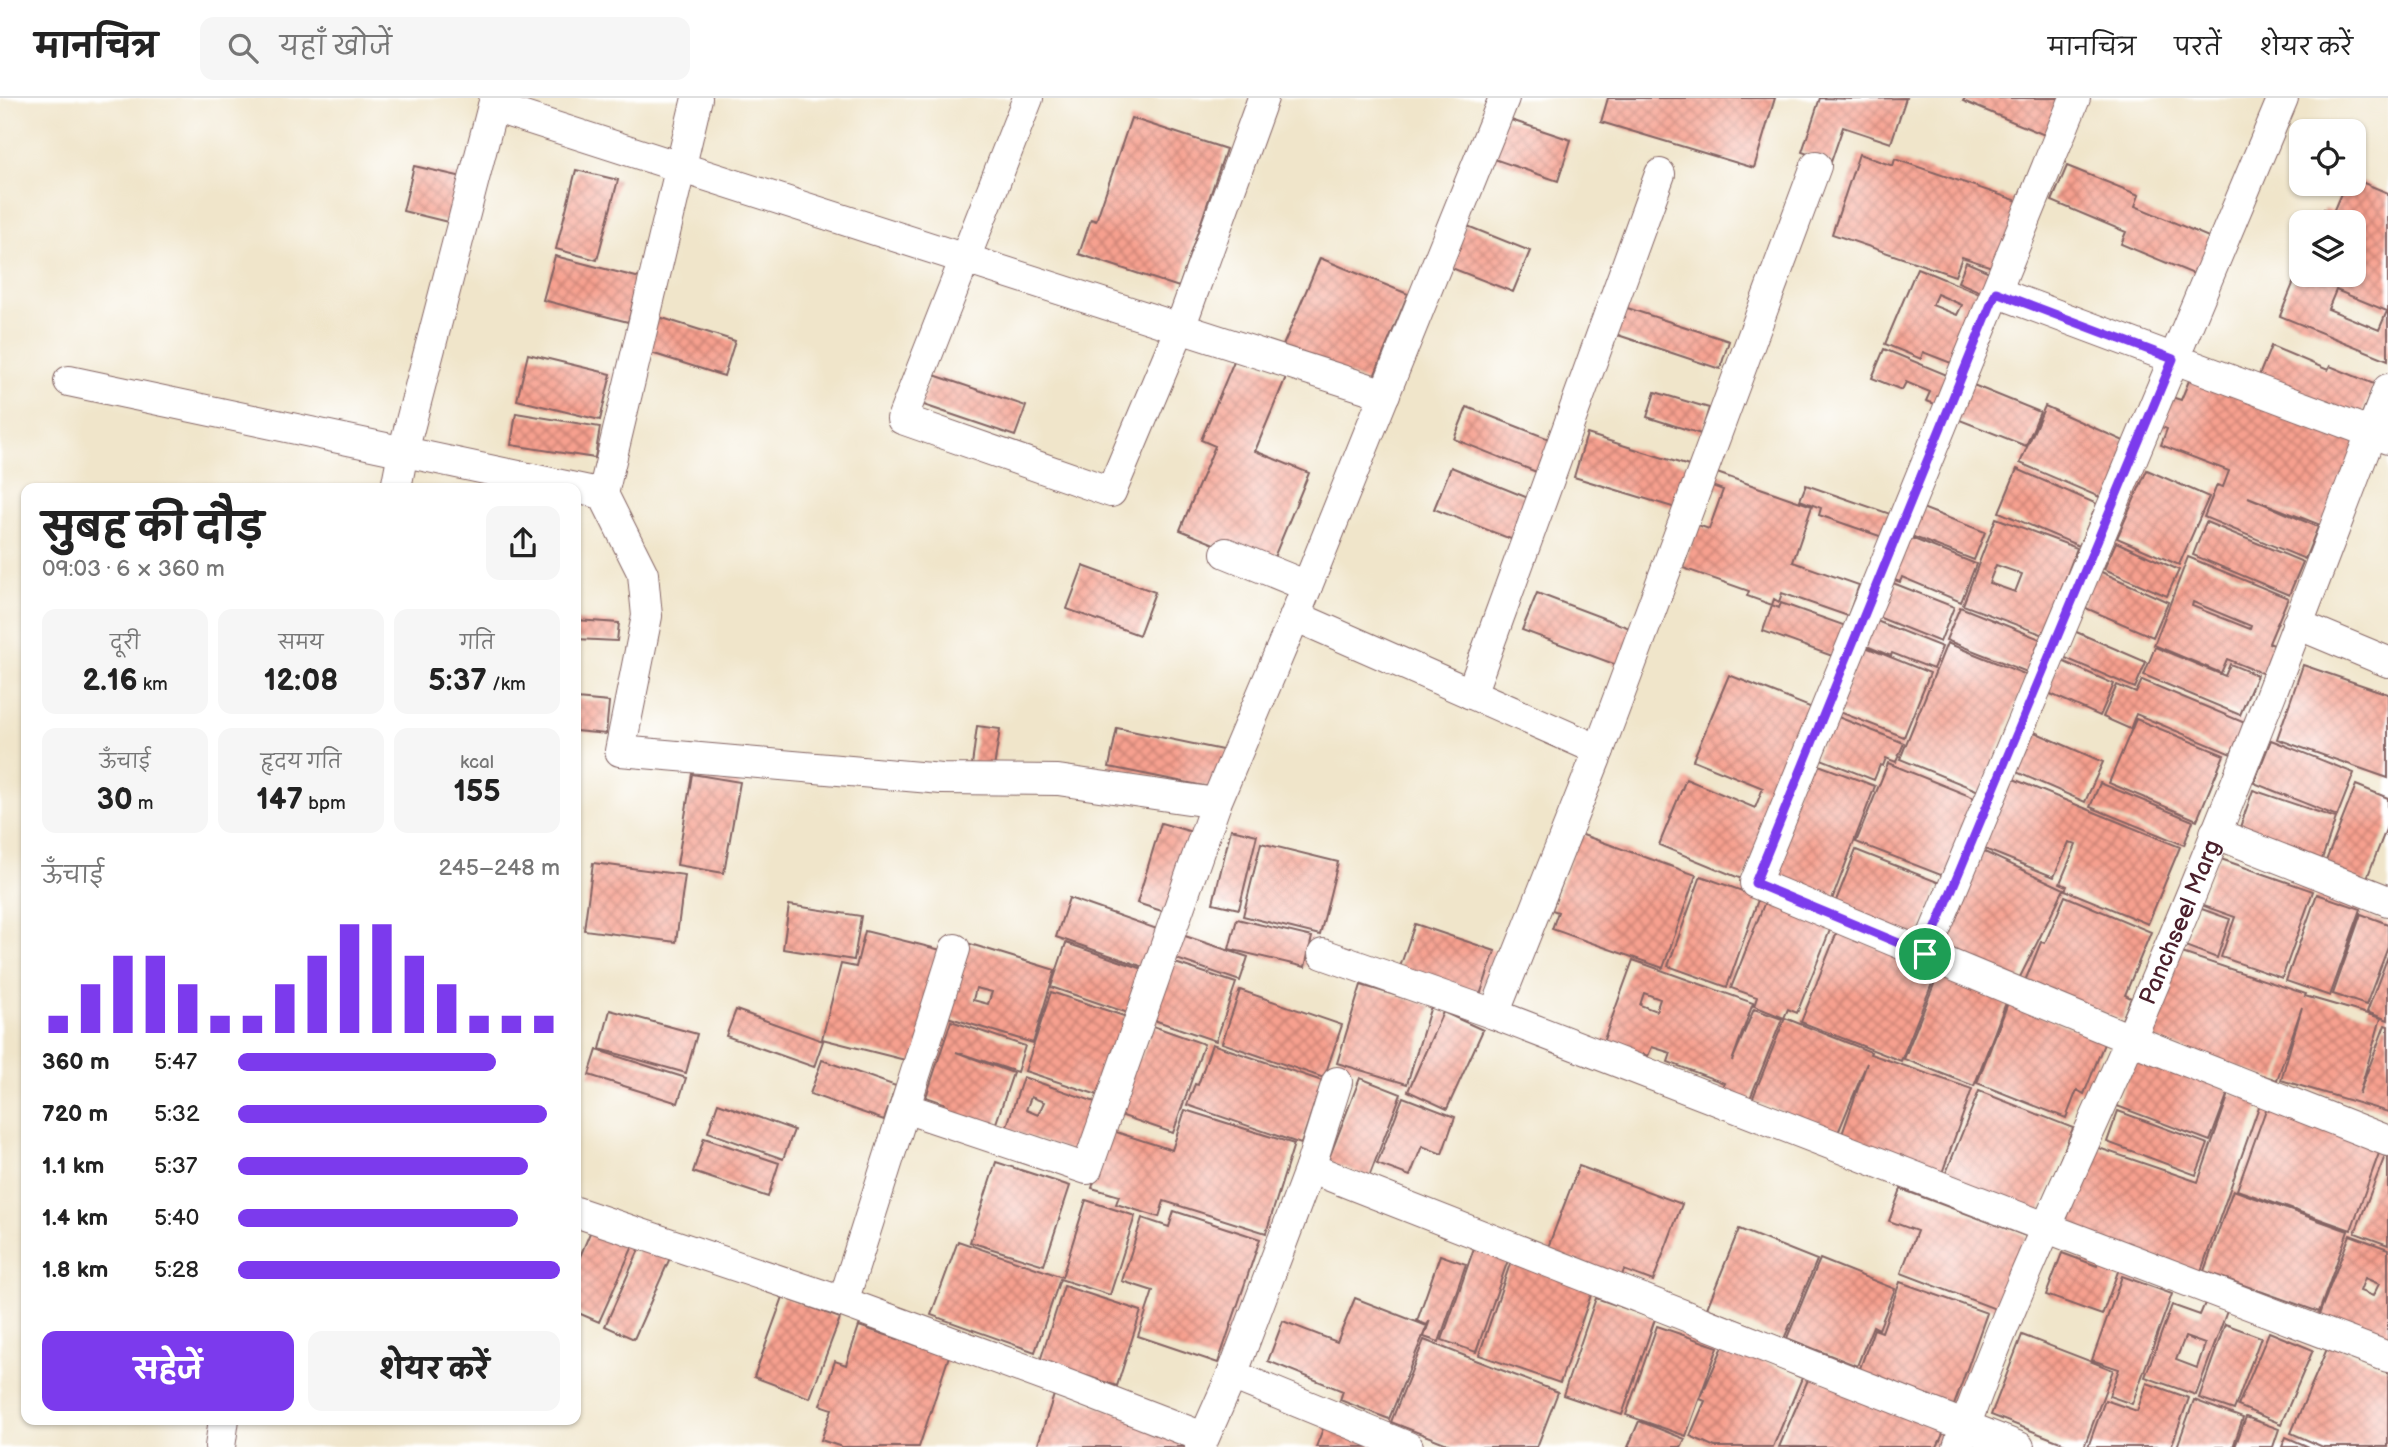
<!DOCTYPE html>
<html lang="hi">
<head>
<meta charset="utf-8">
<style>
	body { margin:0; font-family:"Balsamiq Sans","Playpen Sans Deva",sans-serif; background:#f6f6f6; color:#222; height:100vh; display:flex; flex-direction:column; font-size:26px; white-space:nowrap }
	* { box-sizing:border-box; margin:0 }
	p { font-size:23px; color:#767676 }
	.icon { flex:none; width:38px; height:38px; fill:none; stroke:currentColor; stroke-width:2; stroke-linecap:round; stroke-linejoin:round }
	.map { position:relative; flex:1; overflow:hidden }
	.details { position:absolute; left:21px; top:385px; width:560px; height:942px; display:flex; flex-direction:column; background:#fff; border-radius:14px; box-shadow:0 2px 5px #0004 }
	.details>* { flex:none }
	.controls { position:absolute; left:2289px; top:21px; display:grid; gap:14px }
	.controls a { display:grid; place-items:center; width:77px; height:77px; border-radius:14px; background:#fff; box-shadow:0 2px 5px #0004; font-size:35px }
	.pin { position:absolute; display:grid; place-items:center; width:60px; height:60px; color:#fff; margin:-30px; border:4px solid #fff; border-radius:50%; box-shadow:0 2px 7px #0007 }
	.round { display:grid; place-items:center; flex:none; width:74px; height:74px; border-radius:14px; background:#f6f6f6 }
	.head { display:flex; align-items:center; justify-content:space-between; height:119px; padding:0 21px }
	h1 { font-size:38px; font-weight:700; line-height:52px }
	.metrics { display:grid; grid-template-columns:repeat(3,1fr); gap:10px; height:119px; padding:7px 21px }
	.metrics div { display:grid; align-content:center; border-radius:14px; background:#f6f6f6; text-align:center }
	.metrics b { font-size:30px; font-weight:700 }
	.metrics small { font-size:19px; font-weight:400 }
	.metrics p { font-size:19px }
	.chart { height:196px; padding:14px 21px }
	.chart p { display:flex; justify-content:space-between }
	.chart svg { width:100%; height:126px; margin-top:7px; stroke:#7c3aed; stroke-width:6 }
	.primary-button { display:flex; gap:14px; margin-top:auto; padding:14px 21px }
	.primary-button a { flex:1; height:80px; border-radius:14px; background:#7c3aed; color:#fff; font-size:28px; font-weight:700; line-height:80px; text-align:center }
	.primary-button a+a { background:#f6f6f6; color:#222 }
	ul { padding:0 21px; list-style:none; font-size:23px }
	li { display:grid; grid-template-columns:112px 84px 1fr; align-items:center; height:52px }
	li i { height:18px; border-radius:9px; background:#7c3aed }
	header { display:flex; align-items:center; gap:42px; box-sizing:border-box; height:98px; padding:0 35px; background:#fff; border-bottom:2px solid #e0e0e0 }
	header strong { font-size:33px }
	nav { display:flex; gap:38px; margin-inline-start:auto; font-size:24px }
	.search { width:490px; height:63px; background:#f6f6f6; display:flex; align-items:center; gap:18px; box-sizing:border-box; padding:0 24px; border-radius:14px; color:#767676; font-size:26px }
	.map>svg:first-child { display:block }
</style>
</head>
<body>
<header>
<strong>मानचित्र</strong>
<div class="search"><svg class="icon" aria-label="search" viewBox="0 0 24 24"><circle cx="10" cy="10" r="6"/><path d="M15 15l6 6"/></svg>यहाँ खोजें</div>
<nav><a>मानचित्र</a><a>परतें</a><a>शेयर करें</a></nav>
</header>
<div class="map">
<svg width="2388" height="1349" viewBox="0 0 2388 1349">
	<defs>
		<pattern id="building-cross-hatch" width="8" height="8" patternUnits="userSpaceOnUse" patternTransform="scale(1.75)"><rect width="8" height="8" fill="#f7a08f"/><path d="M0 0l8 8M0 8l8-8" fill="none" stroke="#ca8275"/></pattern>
	</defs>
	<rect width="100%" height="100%" fill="#fff"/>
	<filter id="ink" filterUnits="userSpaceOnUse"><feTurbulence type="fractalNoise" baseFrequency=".0143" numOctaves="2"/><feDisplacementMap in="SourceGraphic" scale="14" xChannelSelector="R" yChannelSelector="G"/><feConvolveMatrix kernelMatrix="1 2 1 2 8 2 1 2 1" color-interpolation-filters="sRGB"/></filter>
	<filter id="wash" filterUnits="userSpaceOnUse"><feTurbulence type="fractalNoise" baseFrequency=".00686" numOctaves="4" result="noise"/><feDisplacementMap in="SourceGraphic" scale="28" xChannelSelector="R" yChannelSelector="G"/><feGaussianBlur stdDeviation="1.57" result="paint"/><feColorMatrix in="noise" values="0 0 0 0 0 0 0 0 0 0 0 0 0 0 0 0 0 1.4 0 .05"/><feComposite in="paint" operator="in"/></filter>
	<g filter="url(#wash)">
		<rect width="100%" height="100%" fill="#f0e5ca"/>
		<g id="blocks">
			<path fill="url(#building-cross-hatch)" fill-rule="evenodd" d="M1608 0H1775L1754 70 1601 24Z
				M1820 0 1853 1 1906 0 1891 45 1843 29 1831 64 1802 54Z
				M1965 0H2069L2052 40 1963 3Z
				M1131 20 1226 51 1179 189 1079 156 1091 121 1096 123Z
				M1505 20 1571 42 1558 83 1491 60Z
				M1859 56 1893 68 1895 61 2027 106 2004 173 1962 159 1955 178 1832 136Z
				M414 68 467 80 456 126 403 113Z
				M2067 68 2139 97 2135 108 2211 140 2196 177 2121 146 2126 134 2052 103Z
				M576 72 618 82 597 162 556 151Z
				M2354 81 2388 95V262L2280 218 2301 166V177H2354V124H2318L2324 111 2333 114 2345 86H2354ZM2336 192 2387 213 2379 232 2328 211Z
				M1465 127 1530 153 1513 194 1449 169Z
				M555 158 640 180 628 224 543 202Z
				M1320 160 1408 196 1371 286 1282 250Z
				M1966 164 1999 178 1990 198 1958 184Z
				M1917 170 1980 196 1951 265 1923 254 1921 261 1885 246ZM1937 196 1962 207 1957 217 1932 207Z
				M1618 207 1729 243 1720 271 1609 234Z
				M656 218 735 243 724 278 645 253Z
				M2271 248 2328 272 2330 268 2374 286 2360 321 2258 280Z
				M1884 251 1947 277 1935 306 1926 303 1930 294 1906 284 1902 292 1872 280Z
				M528 256 611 276 600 322 517 302Z
				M1236 258 1286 279 1255 353 1309 375 1270 469 1180 432 1215 348 1201 342Z
				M2193 273 2365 340 2328 430 2248 399 2318 429 2305 461 2204 419 2217 387 2223 389 2229 373 2161 347 2167 331 2154 326 2165 297 2181 302Z
				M931 276 1026 308 1015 338 921 306Z
				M1961 282 2040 314 2026 348 1947 317Z
				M1655 294 1709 310 1701 336 1647 319Z
				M2045 308 2135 348 2111 404 2020 365Z
				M1467 309 1557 344 1544 377 1454 341Z
				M516 315 600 329 595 360 511 347Z
				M1587 336 1692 369 1679 411 1574 379Z
				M1451 369 1538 404 1521 445 1434 411Z
				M2017 371 2097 406 2079 448 1999 414Z
				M2147 372 2209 399 2179 467 2117 440Z
				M1717 375 1812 408 1793 464 1859 487 1848 518 1782 495 1779 504 1774 501 1772 507 1747 498 1749 493 1683 470 1698 427 1709 431 1723 392 1712 388Z
				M1806 387 1899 419 1891 442 1819 417 1821 410 1800 402Z
				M1917 408 1985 434 1974 462 1906 436Z
				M1996 420 2077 450 2044 537 1963 507ZM1996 467 2022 476 2015 494 1989 485Z
				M2206 424 2303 464 2289 497 2193 457Z
				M1906 438 1976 466 1961 504 1902 479 1900 484 1889 480Z
				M2116 444 2179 472 2167 498 2104 471Z
				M2188 459 2288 500 2269 545 2276 548 2264 576 2227 561 2221 575 2154 547ZM2193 504 2251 528 2250 531 2192 508Z
				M1083 468 1155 494 1139 537 1067 511Z
				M2097 472 2168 504 2153 539 2081 508Z
				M1888 483 1954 509 1940 544 1873 517Z
				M1537 495 1635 532 1622 569 1522 532Z
				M1781 505 1846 528 1835 559 1763 533 1772 507 1779 510Z
				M1960 509 2040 541 2027 574 1946 542Z
				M576 522 619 525 617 543 576 541Z
				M1874 522 1942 549 1933 571 1892 555 1891 558 1864 547Z
				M2074 533 2146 564 2135 590 2063 559Z
				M1947 545 2027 577 1981 694 1900 661Z
				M1863 548 1930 575 1904 639 1837 613Z
				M2155 549 2225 578 2230 566 2257 577 2240 617 2144 577Z
				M2060 562 2114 586 2100 618 2046 594Z
				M2303 567 2388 596V680L2277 641Z
				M1729 577 1815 611 1744 782 1659 747 1686 681 1755 710 1763 690 1693 662Z
				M2142 582 2245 625 2231 656 2136 616 2130 631 2103 619 2117 587 2136 595Z
				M576 601 609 604 606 636 576 633Z
				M1833 617 1904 645 1896 664 1886 660 1883 668 1880 667 1874 682 1816 659Z
				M2136 621 2224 657 2197 722 2109 685Z
				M977 628 1000 631 994 670 972 667Z
				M1117 630 1227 653 1219 691 1109 669Z
				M2032 633 2103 664 2085 704 2014 673Z
				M2271 642 2354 675 2337 718 2254 685Z
				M1808 663 1875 688 1830 807 1764 781Z
				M1888 665 1977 701 1946 779 1856 744Z
				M692 676 740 684 724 775 677 767Z
				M2011 680 2180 749 2148 826 2065 792 2067 788 2060 785 2076 747 2069 744 2054 779 1982 750Z
				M2100 685 2193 723 2184 747 2090 709Z
				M2356 687 2388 700V726L2365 785 2324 768Z
				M2253 692 2336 720 2321 764 2238 735Z
				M1161 725 1192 734 1168 815 1137 805Z
				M1231 731 1257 737 1239 811 1213 805Z
				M1580 736 1696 777 1663 870 1552 831 1558 814 1552 812Z
				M1261 745 1338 764 1320 837 1243 818Z
				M1978 751 2064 791 2017 885 1934 845Z
				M1856 752 1940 785 1918 841 1834 808Z
				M2218 760 2313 793 2282 880 2221 859 2235 819 2201 807Z
				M593 765 685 777 676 844 584 832Z
				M1701 778 1759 799 1727 889 1668 868Z
				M2317 796 2361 811 2330 898 2286 883Z
				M2065 798 2151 834 2125 897 2131 900 2122 922 2025 883 2041 844 2045 845Z
				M1069 800 1160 832 1147 870 1056 839Z
				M1766 801 1832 827 1797 915 1788 911 1784 920 1754 908 1757 899 1731 890Z
				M789 807 861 818 854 862 783 851Z
				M2199 810 2230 821 2217 860 2185 848Z
				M2361 816 2388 826V849L2366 907 2333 896Z
				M1237 821 1312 839 1305 869 1229 851Z
				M1415 826 1495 853 1478 903 1399 872Z
				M865 833 945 853 917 965 822 941 841 866 856 869Z
				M1173 834 1248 859 1240 883 1165 857Z
				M1837 834 1937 873 1901 963 1801 924Z
				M967 845 1055 872 1033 945 944 918ZM976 890 992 894 988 906 973 902Z
				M1066 845 1152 874 1137 918 1051 889Z
				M2176 853 2306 896 2305 898 2381 920 2359 996 2385 927 2388 928V1014L2281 982 2302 909 2277 982 2147 939Z
				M2388 858V922L2367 914Z
				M1166 862 1236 885 1216 943 1154 922Z
				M1633 862 1753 905 1732 963 1754 911 1782 921 1749 1003 1721 992 1724 985 1668 964 1671 955 1652 949 1648 958 1643 956 1640 964 1601 950ZM1644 895 1660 901 1656 913 1640 907Z
				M1939 874 2007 902 1974 988 1904 961Z
				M1361 887 1431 908 1407 986 1337 965Z
				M1240 892 1342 927 1324 980 1222 945Z
				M1051 894 1136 922 1110 1001 1025 973Z
				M2008 905 2105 943 2084 996 2077 992 2066 1020 1977 985Z
				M610 912 697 936 686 975 600 951Z
				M736 912 823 943 814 969 726 938Z
				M1443 914 1483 932 1447 1011 1408 993Z
				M1785 920 1871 954 1870 956 1972 991 1941 1078 1840 1042 1867 965 1838 1035 1752 1002Z
				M951 923 1025 948 1017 974 956 954 1013 975 994 1031 941 1013 944 1005 926 999Z
				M1153 928 1204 946 1173 1035 1114 1015 1134 959 1141 961Z
				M1212 946 1322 983 1301 1046 1187 1007 1195 986 1198 987Z
				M597 952 686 980 678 1005 589 977Z
				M2136 958 2229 992 2210 1043 2117 1008Z
				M822 962 896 988 884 1022 810 996Z
				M1023 979 1104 1007 1087 1058 1006 1031ZM1031 999 1044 1004 1038 1017 1026 1012Z
				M1360 980 1401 996 1369 1079 1328 1063Z
				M1979 993 2073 1030 2038 1117 1944 1080Z
				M2229 996 2262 1000 2200 1176 2064 1128 2093 1048 2198 1084Z
				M1403 999 1455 1019 1442 1056 1422 1048 1410 1078 1377 1066Z
				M718 1005 794 1032 783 1061 708 1034Z
				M2268 1006 2382 1047 2351 1132 2237 1092Z
				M1185 1012 1294 1046 1266 1135 1164 1103 1159 1119 1116 1106 1119 1098 1092 1090 1110 1032 1172 1052Z
				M2118 1013 2208 1046 2196 1077 2107 1044Z
				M704 1040 779 1065 768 1099 693 1074Z
				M2388 1050V1147L2355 1135Z
				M996 1064 1070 1088 1044 1167 970 1144Z
				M1579 1068 1682 1106 1653 1183 1624 1172 1621 1180 1547 1152Z
				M1901 1091 2026 1138 1998 1212 1901 1175 1917 1133 1889 1123Z
				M2233 1092 2348 1133 2319 1214 2204 1173Z
				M1086 1102 1135 1118 1110 1197 1060 1181 1035 1254 931 1217 958 1143 1062 1179Z
				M1174 1113 1260 1141 1218 1265 1138 1238 1153 1193 1122 1183 1142 1120 1169 1129Z
				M592 1130 633 1148 599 1224 576 1214V1168Z
				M1739 1131 1817 1162 1784 1241 1707 1210Z
				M2350 1137 2388 1151V1249L2317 1222ZM2365 1180 2379 1186 2373 1198 2360 1193Z
				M641 1147 670 1160 634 1241 605 1228Z
				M1474 1150 1508 1162 1476 1254 1442 1242Z
				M2062 1155 2097 1168 2100 1161 2120 1168 2102 1217 2046 1197Z
				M1440 1157 1466 1166 1439 1244 1424 1239 1430 1222 1427 1227 1417 1223Z
				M1820 1161 1895 1191 1879 1231 1873 1228 1857 1268 1787 1240Z
				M1511 1163 1593 1191 1560 1285 1479 1257Z
				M2122 1178 2172 1196 2132 1306 2109 1298 2119 1271 2092 1262Z
				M1900 1184 1987 1215 1953 1310 1858 1276 1874 1231 1882 1234Z
				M1064 1188 1141 1213 1117 1288 1040 1263Z
				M783 1199 840 1220 810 1300 754 1279Z
				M1355 1200 1427 1228 1389 1321 1340 1302 1343 1293 1268 1263 1283 1223 1337 1244Z
				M1596 1200 1655 1221 1622 1317 1563 1297Z
				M2205 1205 2227 1213 2196 1297 2145 1279 2172 1207 2200 1217ZM2185 1239 2205 1246 2197 1270 2176 1262Z
				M2225 1226 2261 1239 2234 1312 2199 1300Z
				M859 1228 949 1258 919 1349H842L821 1342 832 1311 820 1307 835 1263 846 1267Z
				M1657 1228 1718 1249 1686 1338 1626 1317Z
				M2269 1234 2313 1252 2281 1326 2238 1308Z
				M2022 1237 2113 1272 2084 1349H2073L1991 1317Z
				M1424 1242 1558 1294 1537 1349H1455L1391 1324Z
				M1724 1246 1802 1280 1773 1349H1715L1690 1338 1705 1303 1700 1301Z
				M2329 1246 2388 1272V1349H2323L2291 1335Z
				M1810 1277 1944 1334 1937 1349H1779Z
				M2147 1285 2189 1300 2171 1349H2088L2105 1302 2137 1313Z
				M1055 1294 1190 1338 1187 1349H1037Z
				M2194 1302 2243 1320 2233 1349H2177Z
				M2246 1319 2279 1331 2273 1349H2235Z
				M1639 1323 1685 1341 1681 1349H1628Z
				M1324 1328 1381 1349H1316Z
				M2286 1339 2309 1349H2282Z"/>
		</g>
	</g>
	<g filter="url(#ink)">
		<use href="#blocks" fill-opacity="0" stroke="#846463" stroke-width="2"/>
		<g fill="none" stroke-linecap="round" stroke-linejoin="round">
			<defs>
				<g id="street">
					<path d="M1028 0 902 321 1111 394 1180 230 1263 0"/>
					<path d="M2075 0 1755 785 2130 941 2388 1043"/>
					<path d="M493 9 1385 296"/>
					<path d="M1996 194 2388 341"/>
					<path d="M69 283 603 396 697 0"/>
					<path d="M396 390 403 354 495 0"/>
					<path d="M603 396 643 476 647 518 620 653 942 681 1058 682 1216 705"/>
					<path d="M1226 455 1307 488"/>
					<path d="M1295 518 1599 652 1494 916"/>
					<path d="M2297 526 2388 564"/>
					<path d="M1471 596 1660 76"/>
					<path d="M1599 652 1816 68"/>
					<path d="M2215 735 2388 803"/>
					<path d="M1323 856 1494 916 2045 1129 2388 1259"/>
					<path d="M1925 856 2283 0"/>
					<path d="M905 1010 1087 1071 1216 705 1295 518 1504 0"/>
					<path d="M1310 1070 1337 984"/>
					<path d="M576 1114 843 1204 1071 1288 1203 1339"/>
					<path d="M843 1204 955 851"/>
					<path d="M1232 1277 1408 1349"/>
					<path d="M220 1349 224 1321"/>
					<path d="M1200 1349 1232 1277 1310 1070 2019 1349"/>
					<path id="s1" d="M1958 1349C2006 1209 2071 1077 2130 942 2223 728 2304 509 2388 291"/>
				</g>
			</defs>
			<use href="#street" stroke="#846463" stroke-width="32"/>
			<use href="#street" stroke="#fff" stroke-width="30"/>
		</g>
	</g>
	<g fill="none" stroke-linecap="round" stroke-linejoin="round" filter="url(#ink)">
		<defs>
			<path id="route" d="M1996 194 2173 261 1925 856 1755 785Z"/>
		</defs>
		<use href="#route" stroke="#fff" stroke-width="14"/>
		<use href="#route" stroke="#7c3aed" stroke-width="9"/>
	</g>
	<g text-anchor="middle" stroke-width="5" stroke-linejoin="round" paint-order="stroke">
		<g font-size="24" fill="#4a1f2b" stroke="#fff">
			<text dy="8" stroke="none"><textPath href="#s1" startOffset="570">Panchseel Marg</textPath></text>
		</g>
	</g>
</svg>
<div class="controls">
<a><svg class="icon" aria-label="locate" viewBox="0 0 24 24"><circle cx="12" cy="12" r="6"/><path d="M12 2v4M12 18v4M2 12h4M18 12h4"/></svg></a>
<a><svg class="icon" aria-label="layers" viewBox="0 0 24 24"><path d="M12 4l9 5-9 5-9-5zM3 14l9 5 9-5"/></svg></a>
</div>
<div class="pin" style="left:1925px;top:856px;background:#1e9e55"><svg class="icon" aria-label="arrive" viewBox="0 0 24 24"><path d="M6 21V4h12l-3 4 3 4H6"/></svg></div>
<section class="details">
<div class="head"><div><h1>सुबह की दौड़</h1><p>09:03 · 6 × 360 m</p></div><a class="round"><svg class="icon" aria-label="share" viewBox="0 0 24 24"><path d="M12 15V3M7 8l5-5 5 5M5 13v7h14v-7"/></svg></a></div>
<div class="metrics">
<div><p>दूरी</p><b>2.16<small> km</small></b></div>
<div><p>समय</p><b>12:08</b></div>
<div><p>गति</p><b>5:37<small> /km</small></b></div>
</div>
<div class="metrics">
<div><p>ऊँचाई</p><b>30<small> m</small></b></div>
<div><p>हृदय गति</p><b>147<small> bpm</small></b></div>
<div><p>kcal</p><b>155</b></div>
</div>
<div class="chart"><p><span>ऊँचाई</span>245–248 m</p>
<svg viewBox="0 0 160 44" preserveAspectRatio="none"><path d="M5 44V38M15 44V27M25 44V17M35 44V17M45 44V27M55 44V38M65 44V38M75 44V27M85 44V17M95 44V6M105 44V6M115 44V17M125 44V27M135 44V38M145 44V38M155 44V38"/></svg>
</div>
<ul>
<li><b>360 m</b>5:47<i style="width:80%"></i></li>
<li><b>720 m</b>5:32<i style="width:96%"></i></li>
<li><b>1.1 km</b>5:37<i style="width:90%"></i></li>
<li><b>1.4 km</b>5:40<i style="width:87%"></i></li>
<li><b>1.8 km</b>5:28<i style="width:100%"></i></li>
</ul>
<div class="primary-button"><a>सहेजें</a><a>शेयर करें</a></div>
</section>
</div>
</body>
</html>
